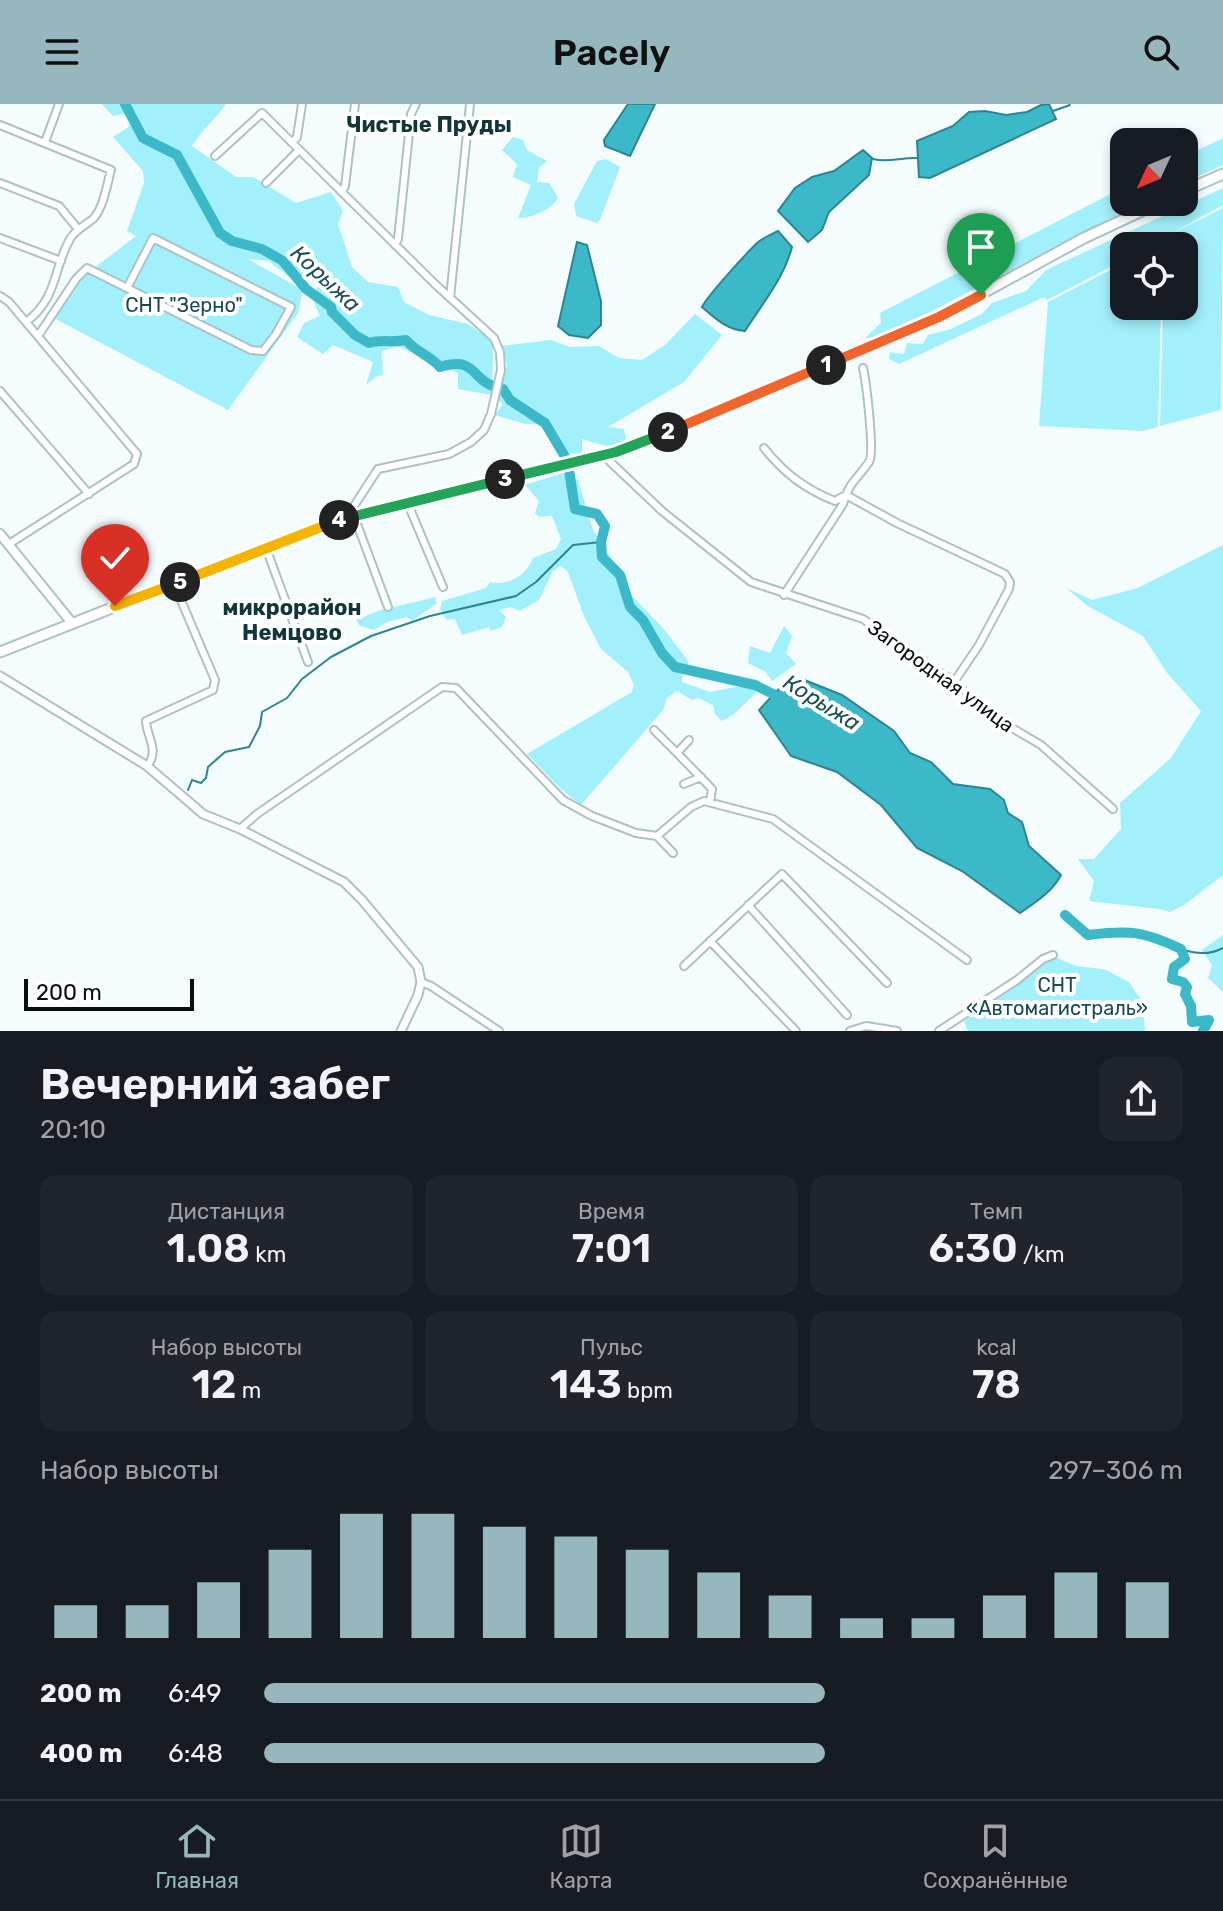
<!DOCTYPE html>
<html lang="ru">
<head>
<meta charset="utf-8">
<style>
	body { margin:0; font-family:Rubik,sans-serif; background:#20242c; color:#f1f3f6; height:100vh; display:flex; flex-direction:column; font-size:30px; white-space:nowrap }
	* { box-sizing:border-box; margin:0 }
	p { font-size:26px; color:#9ea1a6 }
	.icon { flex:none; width:44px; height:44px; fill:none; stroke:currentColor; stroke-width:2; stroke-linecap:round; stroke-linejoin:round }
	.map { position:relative; height:927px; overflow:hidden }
	.sheet { display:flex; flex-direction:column; background:#171b24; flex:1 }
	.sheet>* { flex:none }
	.needle { width:52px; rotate:226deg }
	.tools { position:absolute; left:1110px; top:24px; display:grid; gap:16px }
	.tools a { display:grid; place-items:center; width:88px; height:88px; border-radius:16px; background:#171b24; box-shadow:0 4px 12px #0003; font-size:40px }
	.scale { position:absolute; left:24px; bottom:20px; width:170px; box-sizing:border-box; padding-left:8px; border:4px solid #060d0e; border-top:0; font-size:22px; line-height:28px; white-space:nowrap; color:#060d0e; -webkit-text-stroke:6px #fff; paint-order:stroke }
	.pin { position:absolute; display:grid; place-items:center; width:68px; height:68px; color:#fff; margin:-82px -34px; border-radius:50% 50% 50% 0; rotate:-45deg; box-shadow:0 0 8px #0007 }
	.pin .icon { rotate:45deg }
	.km { position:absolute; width:40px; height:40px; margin:-20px; border-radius:50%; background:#222; color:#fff; font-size:22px; line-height:40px; text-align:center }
	.round { display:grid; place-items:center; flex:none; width:84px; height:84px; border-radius:16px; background:#20242c }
	.summary { display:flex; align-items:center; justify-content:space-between; height:136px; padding:0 40px }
	h1 { font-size:44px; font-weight:600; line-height:60px }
	.figures { display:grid; grid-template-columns:repeat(3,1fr); gap:12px; height:136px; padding:8px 40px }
	.figures div { display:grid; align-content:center; border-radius:16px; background:#20242c; text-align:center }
	.figures b { font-size:40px; font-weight:600 }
	.figures small { font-size:22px; font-weight:400 }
	.figures p { font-size:22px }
	.chart { height:224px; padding:16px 40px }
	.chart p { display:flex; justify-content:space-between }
	.chart svg { width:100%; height:144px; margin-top:8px; stroke:#95b7bd; stroke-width:6 }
	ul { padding:0 40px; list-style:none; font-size:26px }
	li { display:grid; grid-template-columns:128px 96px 1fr; align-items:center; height:60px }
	li i { height:20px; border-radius:10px; background:#95b7bd }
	header { display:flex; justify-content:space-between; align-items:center; height:104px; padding:0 40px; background:#95b7bd; color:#111; font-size:36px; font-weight:600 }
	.tabs { display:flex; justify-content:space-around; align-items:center; height:112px; border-top:2px solid #363941; background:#171b24; font-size:22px; color:#9ea1a6 }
	.tabs a { display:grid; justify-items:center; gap:4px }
	.tabs .on { color:#95b7bd }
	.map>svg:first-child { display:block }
</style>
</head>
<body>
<header><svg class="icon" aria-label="menu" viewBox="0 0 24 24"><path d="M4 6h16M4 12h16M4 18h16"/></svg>Pacely<svg class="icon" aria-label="search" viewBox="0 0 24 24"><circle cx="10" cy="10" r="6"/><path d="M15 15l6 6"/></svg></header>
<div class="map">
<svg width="1223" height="927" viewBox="0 0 1223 927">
	<rect width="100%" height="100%" fill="#f4fcfe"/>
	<path fill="#a2f0fb" d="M102 0H226C215 16 201 26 192 42L236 73H253L296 99 331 88 343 107 338 120 352 163 368 178 398 183 404 198 429 211 468 220 493 237 492 291 458 285V269L397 242 382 247 383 271 377 272 366 281 373 258 333 241 323 250 297 233 304 219 320 212 313 196 318 181 307 173H289L269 157 248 155 303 186 298 209 228 306 52 213 80 175 136 132 127 127 144 79 143 67 113 33 127 24 137 12 135 8 113 12Z
		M513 33 523 36 527 46 547 57 539 64 537 78 549 79 558 93C552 106 532 114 518 114L531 81 513 73 517 60 502 46Z
		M1223 34V61L1184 79V53Z
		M606 55 620 63 600 116 597 119 576 112 574 100 597 57Z
		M1124 83V98H1142L907 220 874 234H865L881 219 880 209Z
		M1223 84V101L1171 130 1223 104 1221 306 1160 322 1163 202H1184V142H1165V134L1150 142H1124V156L1047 196 1044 193 899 260 889 255 890 248 904 250 907 239 923 240 928 231 951 225 982 210 992 199 1026 187 1046 166Z
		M1124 159V202H1161L1158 323 1143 327 1039 322 1048 198Z
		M695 210 722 231 684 278 608 323 624 325 627 339 613 344 582 335V351L563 348 541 320H525L495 311 503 300 498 296 507 261 501 242 550 236 570 243 599 242 619 254 642 256 665 241Z
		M565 368 578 376 593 426 618 465 627 487 663 524 689 558 682 568V578L710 588 751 580 760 585 733 611 722 617 715 610 713 601 698 594 692 596 677 587 667 594 663 606 581 701 560 684 527 650 632 588 634 581 628 568 601 545 584 512 568 468 561 462 553 467 539 496 520 507 511 503 499 506 506 513 502 523 491 527 489 523 462 531 455 515 447 516 440 506 442 497 486 484 490 478C508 482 526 472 533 454L556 445 561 435 552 412 539 413 535 409 539 397 525 381Z
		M1223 441V771L1184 801 1170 808 1159 805 1089 797 1094 777 1078 755H1094L1121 725 1120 699 1171 654 1201 607 1168 570 1143 532 1088 502 1066 484 1092 496 1138 484Z
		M436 493V500L412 517 407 513 387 518 374 526 360 522 356 516 381 506Z
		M784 522 792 532 786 549 796 560 772 577 766 568 748 559 750 542 770 549Z
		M1223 831V888L1208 874 1212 861 1202 846Z
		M1052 852 1076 862 1104 865 1129 878 1143 899 1145 927H968L964 917 1007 883Z"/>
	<path fill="#3cb9c9" stroke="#2c8591" stroke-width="2" d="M628 0H655L630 52 605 42 604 36Z
		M1049 0 1056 15 930 74 919 73 917 37 953 22 969 8 985 7 1006 11 1027 8 1041 1Z
		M863 46 872 54 869 71 829 108 822 126 808 138 778 107 795 84 812 73 834 67Z
		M778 127 792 143C784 174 762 200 745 227 727 226 715 214 702 203 708 191 745 151 756 140 762 134 770 131 778 127Z
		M577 138 587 141 601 197V221L588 234 569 231 558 222Z
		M792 571 842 591 894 627 910 649 931 658 953 680 990 685 1004 696 1008 709 1022 718 1029 742 1061 771C1052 788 1036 798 1020 809L962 767 917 744 881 701 837 668 791 652 759 606Z"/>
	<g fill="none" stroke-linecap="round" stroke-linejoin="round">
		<path stroke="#2c8591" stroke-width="2" d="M1053 7 1070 1
			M873 55C888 59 902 53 918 54
			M188 686 192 676 201 679 206 674 208 663 225 648 249 643 260 622 262 608 287 594 302 575 331 553 371 532 430 512 516 492 536 478 573 441 601 438
			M1181 845C1195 850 1210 851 1223 844"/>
		<path stroke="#3cb9c9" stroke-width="10" d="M125 0 143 34 177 51 220 129 232 137 262 145 283 157 306 185 331 203 332 208 355 231 369 239C382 235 392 239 406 236 416 248 429 251 440 263 479 251 469 279 503 285L510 296 545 319 567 356
			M569 366 575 405 597 410 605 422 601 438 602 453 620 471 630 503 643 516 662 549 675 563 755 581 785 596
			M1065 811 1088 831C1130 826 1143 827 1181 845L1185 855 1174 863 1172 875 1183 878 1187 883 1185 890 1191 902 1192 918 1209 916 1203 927"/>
		<defs>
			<path id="minor" d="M0 21 111 66C107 80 104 102 94 114 86 121 76 125 70 135 53 165 58 194 26 218
				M45 38 59 0
				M292 39 297 33 302 0
				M215 52 262 9 435 180 494 234 500 248 501 266 491 310 484 326 471 338 449 350 378 365 354 402V412L388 503
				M0 79 59 102 78 125
				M266 79 299 46
				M342 88 345 82 355 0
				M0 134 61 157
				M395 141 398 135 411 10 416 0
				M0 192 9 198 137 350 134 360 9 440
				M450 194 470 0
				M38 232 76 175 87 164 251 246 263 247 276 230 291 203 153 134 127 184
				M0 287 89 390
				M764 344C784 369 805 385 835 397L846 391 897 419 1005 470 1010 478 1009 485 979 541 954 578
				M603 351 662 407 751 478 863 515 954 578 1002 618 1041 641 1113 705
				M407 398 443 483
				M266 444 308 558
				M784 491 843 400C850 376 857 376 869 358 875 348 866 278 863 264
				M654 626 677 649
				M689 636 677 649 712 685 710 698
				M147 662C160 647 147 634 146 617L213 586 215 576 174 480
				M684 680 701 673
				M240 725 257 710 442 583 456 584 563 696 592 712 636 729 657 732 691 703 704 697 773 715 967 856
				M657 732 673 749
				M748 801 847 911
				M710 837 796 927
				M684 862 782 770 887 879
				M421 878 431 882 499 927
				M850 927 866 922 897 927
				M939 927 1017 876 1043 855 1053 851"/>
			<path id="tertiary" d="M0 572 147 662 203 710 240 725 344 778 362 796 418 863 421 878 418 891 401 927"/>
			<path id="secondary" d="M0 430 72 519"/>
			<path id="primary" d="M1184 87 1223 70
				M0 548 320 422 407 398 584 357 634 342 939 213 1084 134 1161 98"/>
		</defs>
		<use href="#minor" stroke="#adc2c5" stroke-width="10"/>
		<use href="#tertiary" stroke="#adc2c5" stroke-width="11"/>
		<use href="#secondary" stroke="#adc2c5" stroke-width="12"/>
		<use href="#primary" stroke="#adc2c5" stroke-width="13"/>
		<use href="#minor" stroke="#fff" stroke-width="6"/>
		<use href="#tertiary" stroke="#fff" stroke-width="7"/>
		<use href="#secondary" stroke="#fff" stroke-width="8"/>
		<use href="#primary" stroke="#fff" stroke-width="9"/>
	</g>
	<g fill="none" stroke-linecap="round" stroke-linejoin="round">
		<defs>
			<path id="split-1" d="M826 261 939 213 981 191"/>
			<path id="split-2" d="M668 328 826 261"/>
			<path id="split-3" d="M505 375 616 348 668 328"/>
			<path id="split-4" d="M339 416 505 375"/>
			<path id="split-5" d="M180 478 339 416"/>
			<path id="split-6" d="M115 502 180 478"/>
		</defs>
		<use href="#split-1" stroke="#fff" stroke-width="16"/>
		<use href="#split-2" stroke="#fff" stroke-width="16"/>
		<use href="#split-3" stroke="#fff" stroke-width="16"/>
		<use href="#split-4" stroke="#fff" stroke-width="16"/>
		<use href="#split-5" stroke="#fff" stroke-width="16"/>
		<use href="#split-6" stroke="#fff" stroke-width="16"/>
		<use href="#split-1" stroke="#f0652b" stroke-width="10"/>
		<use href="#split-2" stroke="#f0652b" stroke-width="10"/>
		<use href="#split-3" stroke="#22a559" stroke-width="10"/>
		<use href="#split-4" stroke="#22a559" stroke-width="10"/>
		<use href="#split-5" stroke="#f5b400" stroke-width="10"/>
		<use href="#split-6" stroke="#f5b400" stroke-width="10"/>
	</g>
	<g text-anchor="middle" stroke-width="8" stroke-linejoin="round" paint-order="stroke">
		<g font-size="20" fill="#164b52" stroke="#fff">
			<text x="184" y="208">СНТ "Зерно"</text>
			<text x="1057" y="888">СНТ<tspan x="1057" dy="23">«Автомагистраль»</tspan></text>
		</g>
		<g font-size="20" fill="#060d0e" stroke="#fff">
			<text transform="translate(941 572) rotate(36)" y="7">Загородная улица</text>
		</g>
		<g font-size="22" font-weight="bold" fill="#13363a" stroke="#fff">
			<text x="429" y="28">Чистые Пруды</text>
			<text x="292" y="511">микрорайон<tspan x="292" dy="25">Немцово</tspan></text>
		</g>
		<g font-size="22" font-style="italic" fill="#1b4f56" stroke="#fff">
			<text transform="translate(326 174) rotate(43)" y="8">Корыжа</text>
			<text transform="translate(822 598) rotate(32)" y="8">Корыжа</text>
		</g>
	</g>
</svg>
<div class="tools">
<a><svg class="needle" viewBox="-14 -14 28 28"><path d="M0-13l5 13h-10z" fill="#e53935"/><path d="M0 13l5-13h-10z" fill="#9ea1a6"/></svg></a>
<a><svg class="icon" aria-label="locate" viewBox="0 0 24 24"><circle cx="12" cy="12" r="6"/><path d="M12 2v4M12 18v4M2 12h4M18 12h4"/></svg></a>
</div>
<div class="scale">200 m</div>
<div class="pin" style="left:981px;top:191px;background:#1e9e55"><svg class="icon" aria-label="arrive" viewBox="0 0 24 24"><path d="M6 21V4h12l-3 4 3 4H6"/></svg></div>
<div class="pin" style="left:115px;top:502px;background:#d93025"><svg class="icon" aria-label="check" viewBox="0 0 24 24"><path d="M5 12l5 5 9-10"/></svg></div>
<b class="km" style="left:826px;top:261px">1</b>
<b class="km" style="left:668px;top:328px">2</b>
<b class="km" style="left:505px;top:375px">3</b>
<b class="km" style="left:339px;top:416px">4</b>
<b class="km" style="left:180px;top:478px">5</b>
</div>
<section class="sheet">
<div class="summary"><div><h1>Вечерний забег</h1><p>20:10</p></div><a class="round"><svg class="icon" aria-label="share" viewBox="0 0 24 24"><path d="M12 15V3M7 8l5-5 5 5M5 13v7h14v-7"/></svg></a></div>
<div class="figures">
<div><p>Дистанция</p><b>1.08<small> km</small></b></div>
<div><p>Время</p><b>7:01</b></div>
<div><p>Темп</p><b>6:30<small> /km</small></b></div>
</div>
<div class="figures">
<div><p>Набор высоты</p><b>12<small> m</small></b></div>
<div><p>Пульс</p><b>143<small> bpm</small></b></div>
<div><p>kcal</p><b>78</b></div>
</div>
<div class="chart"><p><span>Набор высоты</span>297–306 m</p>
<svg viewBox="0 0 160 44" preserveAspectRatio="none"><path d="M5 44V34M15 44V34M25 44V27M35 44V17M45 44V6M55 44V6M65 44V10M75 44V13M85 44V17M95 44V24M105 44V31M115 44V38M125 44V38M135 44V31M145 44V24M155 44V27"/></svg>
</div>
<ul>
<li><b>200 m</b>6:49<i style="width:61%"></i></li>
<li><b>400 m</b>6:48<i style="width:61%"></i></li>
</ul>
</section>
<nav class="tabs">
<a class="on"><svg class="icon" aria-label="home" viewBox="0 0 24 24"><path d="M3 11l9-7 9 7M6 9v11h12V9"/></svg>Главная</a>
<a><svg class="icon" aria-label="map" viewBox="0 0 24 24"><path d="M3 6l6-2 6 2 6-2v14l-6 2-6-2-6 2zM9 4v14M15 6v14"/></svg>Карта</a>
<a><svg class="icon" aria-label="saved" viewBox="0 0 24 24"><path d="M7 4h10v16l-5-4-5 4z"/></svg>Сохранённые</a>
</nav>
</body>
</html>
